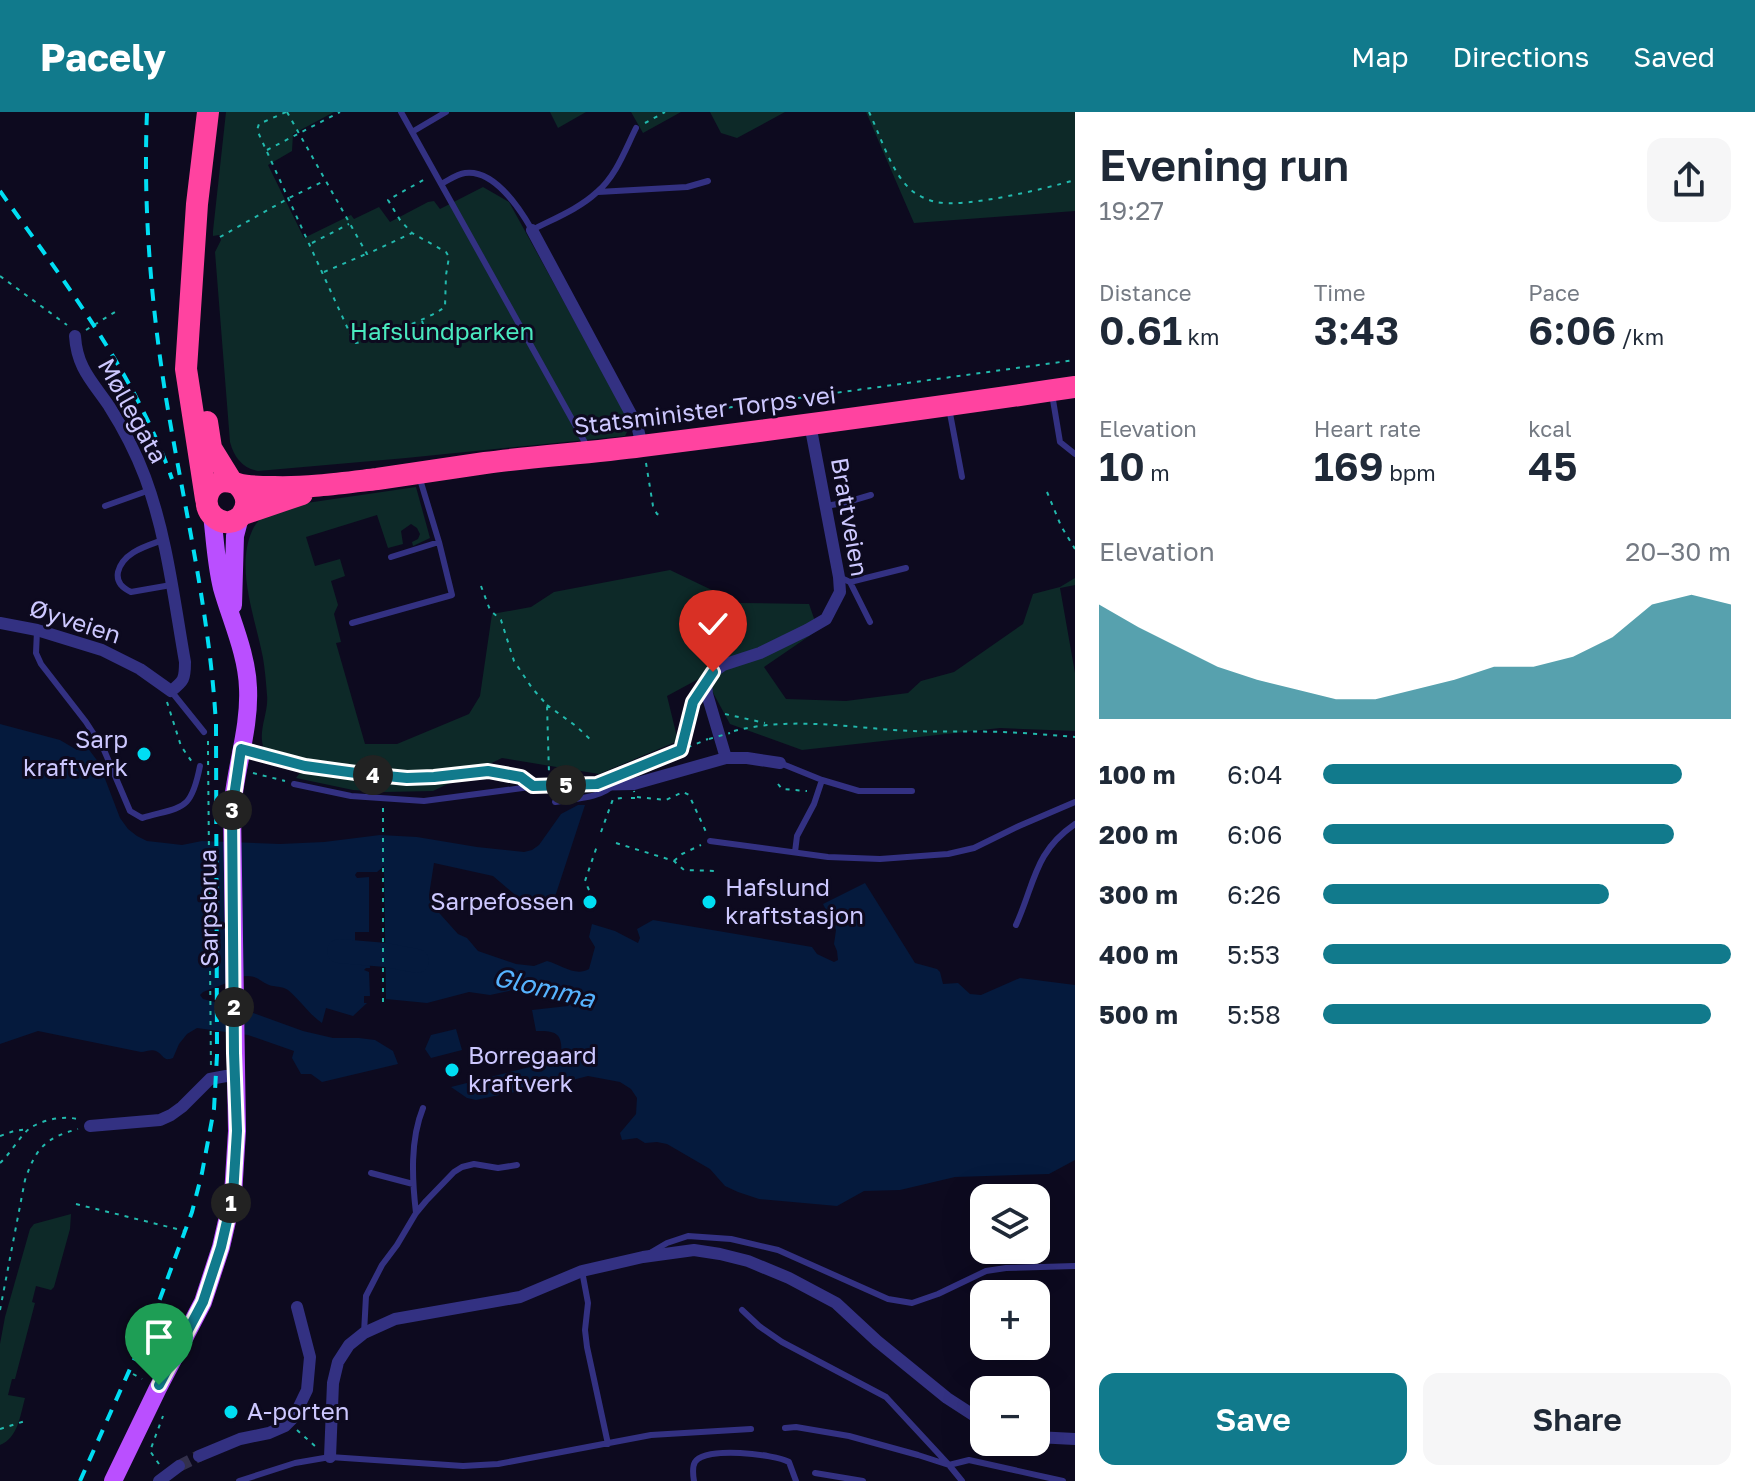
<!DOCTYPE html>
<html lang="en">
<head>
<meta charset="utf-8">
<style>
	body { margin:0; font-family:"Golos Text",sans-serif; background:#f6f6f7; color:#1f2937; height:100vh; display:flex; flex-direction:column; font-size:30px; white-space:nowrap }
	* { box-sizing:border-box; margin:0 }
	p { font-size:26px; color:#747a83 }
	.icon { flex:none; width:44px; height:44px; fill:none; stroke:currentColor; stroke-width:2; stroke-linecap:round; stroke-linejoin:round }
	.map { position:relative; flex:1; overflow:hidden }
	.sheet { display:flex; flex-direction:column; background:#fff; width:680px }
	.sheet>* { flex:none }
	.buttons { position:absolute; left:970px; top:1072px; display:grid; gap:16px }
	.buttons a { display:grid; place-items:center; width:80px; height:80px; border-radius:16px; background:#fff; box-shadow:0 8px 32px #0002; font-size:40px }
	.pin { position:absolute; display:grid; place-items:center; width:68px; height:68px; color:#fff; margin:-82px -34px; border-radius:50% 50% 50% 0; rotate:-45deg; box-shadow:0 0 8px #0007 }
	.pin .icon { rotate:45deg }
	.km { position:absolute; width:40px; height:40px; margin:-20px; border-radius:50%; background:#222; color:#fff; font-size:22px; line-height:40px; text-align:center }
	.round { display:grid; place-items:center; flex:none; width:84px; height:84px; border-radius:16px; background:#f6f6f7 }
	.headline { display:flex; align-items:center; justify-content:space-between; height:136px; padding:0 24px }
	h1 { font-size:44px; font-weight:600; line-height:60px }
	.metrics { display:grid; grid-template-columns:repeat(3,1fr); gap:12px; height:136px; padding:8px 24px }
	.metrics div { display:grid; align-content:center }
	.metrics b { font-size:40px; font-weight:600 }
	.metrics small { font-size:22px; font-weight:400 }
	.metrics p { font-size:22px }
	.chart { height:224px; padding:16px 24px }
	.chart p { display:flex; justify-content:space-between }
	.chart svg { width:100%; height:144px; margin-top:8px; fill:#117a8c; opacity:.7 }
	.action { display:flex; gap:16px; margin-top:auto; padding:16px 24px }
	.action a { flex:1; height:92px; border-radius:16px; background:#117a8c; color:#fff; font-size:32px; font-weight:600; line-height:92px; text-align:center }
	.action a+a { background:#f6f6f7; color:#1f2937 }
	ul { padding:0 24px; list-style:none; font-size:26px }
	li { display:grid; grid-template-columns:128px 96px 1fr; align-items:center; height:60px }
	li i { height:20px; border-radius:10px; background:#117a8c }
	header { display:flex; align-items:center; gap:48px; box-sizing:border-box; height:112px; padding:0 40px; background:#117a8c; color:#fff }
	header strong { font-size:38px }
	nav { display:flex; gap:44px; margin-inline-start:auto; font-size:28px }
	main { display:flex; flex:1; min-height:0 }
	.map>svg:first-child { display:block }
</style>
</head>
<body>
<header>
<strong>Pacely</strong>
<nav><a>Map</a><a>Directions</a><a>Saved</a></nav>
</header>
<main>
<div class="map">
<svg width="1075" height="1369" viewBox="0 0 1075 1369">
	<rect width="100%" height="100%" fill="#0d0a1f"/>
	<path fill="#0d2928" d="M226 0H334L293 22 292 39 268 53 304 126 351 103 354 107 379 95 390 110 428 90 434 89 440 97 483 75 509 90 628 306 629 316 625 324 406 346 258 359C242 356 234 345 230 330L215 140 221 128 219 123 213 124V119Z
		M550 0H586L558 16Z
		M631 0H681L643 21Z
		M710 0H785L737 26 721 21Z
		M866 0H1075V99L914 111Z
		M416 375 430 426 413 434 412 430 418 427 420 422 417 416 411 412 401 419 403 432 388 436 377 403 306 425 315 454 340 447 345 464 331 469 338 493 334 502 341 530 336 531 365 632H397L469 602 480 584 492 502 531 495 554 480 670 458 739 491 809 492 818 518 764 555 786 587 846 589 908 581 921 569 954 560 1023 512 1033 482 1060 475 1075 466V473L1060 476 1075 561V619L1000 616 802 638 730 612 704 564 667 584 678 629 599 662 502 646 433 679 384 680 353 678 296 666 309 649 279 639 264 637C257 619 269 601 267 583 266 570 265 558 263 546 256 508 235 457 252 419 257 407 268 401 279 395Z
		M71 1102 70 1117 54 1175 51 1178 36 1174 32 1190 35 1191 15 1267H12L8 1283 25 1286C20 1304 18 1326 0 1333V1232L5 1205 30 1117 34 1112Z"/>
	<path fill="#051a3d" d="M0 612 60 628 77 638 87 635 99 651 120 706 128 717 137 724 147 729 165 731 182 733 202 729 280 732 324 730 380 723 417 725 477 735 524 740 532 738 539 733 561 702 578 693H585L552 794 519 786 493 764 434 751 429 783 432 793 458 822 467 826 478 839 516 852 534 854 547 849C562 853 575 865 589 857L595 835 589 825 592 812 615 819 638 831 640 826 637 817 653 808 812 835 817 842 834 850 838 848 837 839 834 832 836 818 823 792 865 771 915 851 937 857 940 860 943 872 958 871 970 882 981 883 1020 866 1075 873V1048L1049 1062 955 1065 900 1078 864 1079 837 1094 759 1087 738 1080 725 1074 710 1057 667 1032 657 1030 645 1031 637 1026 622 1028 620 1021 636 1002 637 986 631 977 620 970 588 964 533 978 508 981 476 988 467 986 451 975 561 947C563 923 559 918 536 919L532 898 568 894 570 888 567 886 539 884 513 878 490 883 469 880 427 891 386 887 384 754 377 760H357L355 763 357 766 369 765V820H355V830H369L370 856H366L364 858 369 860 370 884H364V891H367L353 904 326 896 322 911C309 902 300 888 288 878 282 874 275 875 269 873 260 869 256 863 245 864L203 880 200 883 203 887 245 898 303 919 333 926H359L375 928 393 939 398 952 322 970 311 962H301L292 946 294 939 248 923 197 916 187 922 179 932 173 946C163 950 164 943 156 939 151 937 146 940 141 940L38 919 0 932Z
		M456 917 462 938 431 946 425 937 431 923Z"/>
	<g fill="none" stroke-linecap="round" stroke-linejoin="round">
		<path stroke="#051a3d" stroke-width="24" d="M339 839 386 843 417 849"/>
		<path stroke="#33304c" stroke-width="12" stroke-dasharray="12 6" stroke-linecap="butt" d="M179 1354 199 1344"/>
		<path stroke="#22b9ad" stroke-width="2" stroke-dasharray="4 6" stroke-linecap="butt" d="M286 0 259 12 257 18 353 228 356 231C376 227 429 207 445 195L446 163 449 145 446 140 412 121
			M287 0 367 142 412 121 400 108 388 88 425 67
			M869 0C880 23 891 59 909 76 916 83 927 88 936 90 967 96 1044 77 1075 68
			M645 11 665 0
			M267 38 340 0
			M220 125 289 86 324 69
			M312 131 349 112
			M324 160 366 142
			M0 164 67 213
			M422 209 427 224
			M410 214 415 228
			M86 218 115 200
			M650 310 704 299 1075 248
			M646 351 653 394 657 402 662 404
			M1047 380 1061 414 1075 437
			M481 474 490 498 501 508 514 549 532 576 547 593 549 662
			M167 590 181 634 192 650
			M547 593 576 614 592 629
			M725 602 765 611
			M734 619C792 604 851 616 910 619 940 620 971 619 1002 620 1026 621 1051 623 1075 625
			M208 629V639
			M681 637 690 604
			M632 658 708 627
			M253 661 285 669
			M778 672 782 677 807 679
			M637 685 666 688 683 680 689 683 707 722
			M383 696V892
			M601 720 613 687 622 686
			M616 731 674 749 684 758 717 759
			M674 749 682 742 701 733
			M589 778 585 769 597 734
			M0 1024 14 1019 29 1017
			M0 1051C11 1041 19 1025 30 1016 44 1007 66 1003 81 1008
			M76 1092 185 1119
			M0 1198 25 1068C36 1036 45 1026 78 1017
			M133 1262 142 1267
			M0 1317 25 1309
			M297 1318 316 1335
			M159 1352 150 1339 163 1304"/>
		<path stroke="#333182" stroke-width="6" d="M401 0 588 336
			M412 20 446 0
			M441 72C449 68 457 62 465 61 494 57 520 97 532 118 553 107 579 97 597 80 616 64 625 38 636 16
			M598 80 687 75 708 69
			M1052 282 1060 330 1075 342
			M949 296 962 365
			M105 394 150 378
			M825 394 844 391 871 383
			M163 428C147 434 123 440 118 460 116 471 123 476 131 480L171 473
			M391 445 439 430
			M839 465 850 470 870 510
			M850 470 906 456
			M352 511 452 483 439 430 419 364
			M37 519 36 541 41 552 86 610 104 638 130 699 142 706C183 694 191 700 200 654
			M171 579 204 620
			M780 651 822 668 859 679H912
			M294 672 351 684 424 689 530 675
			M555 690C571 687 603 686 613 673
			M710 729 828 745 880 747 948 742 974 736 1019 714 1075 690
			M795 740 797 724 814 692 822 668
			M1016 813C1035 771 1034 740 1075 712
			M371 1061 413 1072
			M416 1101C412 1067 410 1028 423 996
			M650 1141 667 1131 688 1124 731 1127 778 1138 888 1187 912 1191 938 1182 986 1159 1006 1156 1075 1154
			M582 1159 588 1191 585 1218 587 1235 608 1332
			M742 1198 759 1214 782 1230 886 1285 949 1353 969 1348 1063 1369
			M364 1221 366 1184 382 1153 397 1133 416 1101 426 1089 454 1060 462 1055 474 1052 498 1056 517 1053
			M785 1316 796 1315 849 1324 918 1343 949 1353 962 1369
			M815 1361 863 1369
			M239 1369 295 1351 330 1345 463 1354 498 1352 651 1323 751 1317
			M694 1369C693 1363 692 1355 695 1350 705 1334 774 1342 789 1350L796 1369"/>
		<path stroke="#333182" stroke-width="12" d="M532 118 632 304 637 313 642 334
			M0 511 37 518 102 538 140 557 171 579C184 569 185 567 185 550 174 488 167 424 145 365 136 341 123 316 109 294 92 269 77 256 75 224
			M706 572 707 582 726 646
			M693 590 713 560 723 553 760 541 807 518 826 507 840 480 839 465 810 312
			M241 637C296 652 350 664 406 666 449 668 496 646 533 674L634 672 726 646H747L780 651
			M90 1014 160 1008 171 1003 182 995 210 967 226 964 235 965
			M1036 1325 1075 1327
			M199 1344 240 1327 269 1321 285 1314 294 1305 307 1278 310 1245 297 1195
			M330 1345 333 1271 338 1250 349 1233 364 1221 395 1207 520 1185 582 1159 643 1145 694 1138 720 1142 748 1149 789 1166 836 1191 877 1229 947 1286 984 1310
			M159 1369 179 1354"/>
		<path stroke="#ba4fff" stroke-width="18" d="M233 493 235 424 240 405
			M113 1369 158 1276 203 1190 221 1135 233 1083 237 1019 232 698C235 657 250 617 248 576 247 542 231 508 222 476 216 452 215 427 212 403"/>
		<path stroke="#ff43a0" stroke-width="22" d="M207 310 211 336 232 370
			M238 373C260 394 233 423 213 404 202 394 206 375 220 370 227 368 231 370 238 372 248 375 263 375 274 375 308 376 343 371 377 367 413 362 449 356 485 351 537 344 590 341 642 334 786 316 931 296 1075 275
			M206 387 186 257 197 92 208 0
			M243 402 302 382"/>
		<path stroke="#00def3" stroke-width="4" stroke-dasharray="12 10" stroke-linecap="butt" d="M0 79C65 171 134 259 172 367
			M80 1369 154 1203 192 1100 202 1061 214 997 217 943 216 613C210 502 184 395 166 286 151 191 143 96 147 0"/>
		<path stroke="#22b9ad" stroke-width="2" stroke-dasharray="4 6" stroke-linecap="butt" d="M709 627 730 621
			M208 639 211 958
			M631 686H635L634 679"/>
	</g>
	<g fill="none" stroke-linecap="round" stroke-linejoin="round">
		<defs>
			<path id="route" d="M159 1273 203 1190 221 1135 233 1083 237 1019 234 941 232 698 241 637 305 654 356 661 407 666 434 665 488 659 521 665 533 674 597 672 681 638 693 590 713 560"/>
		</defs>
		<use href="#route" stroke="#fff" stroke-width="16"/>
		<use href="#route" stroke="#117a8c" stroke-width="10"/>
	</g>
	<g fill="#00def3" stroke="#0d0a1f" stroke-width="3">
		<circle cx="144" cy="642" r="8"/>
		<circle cx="590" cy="790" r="8"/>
		<circle cx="709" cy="790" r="8"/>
		<circle cx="452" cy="958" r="8"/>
		<circle cx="231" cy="1300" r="8"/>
	</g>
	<g text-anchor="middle" stroke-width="6" stroke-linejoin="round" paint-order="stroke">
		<g font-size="24" fill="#4ae9bf" stroke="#0d0a1f">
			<text x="442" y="228">Hafslundparken</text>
		</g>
		<g font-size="24" fill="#cdc8ff" stroke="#0d0a1f">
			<text transform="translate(132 299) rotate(61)" y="8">Møllegata</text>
			<text transform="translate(705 299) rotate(-7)" y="8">Statsminister Torps vei</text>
			<text transform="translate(849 405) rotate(80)" y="8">Brattveien</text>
			<text transform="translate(75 510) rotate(18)" y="8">Øyveien</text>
			<text transform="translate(209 796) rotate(-91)" y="8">Sarpsbrua</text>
		</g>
		<g font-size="24" fill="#cdc8ff" stroke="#0d0a1f" text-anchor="start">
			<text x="128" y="636" text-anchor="end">Sarp<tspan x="128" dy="28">kraftverk</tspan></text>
			<text x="725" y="784">Hafslund<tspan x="725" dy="28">kraftstasjon</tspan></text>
			<text x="574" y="798" text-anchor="end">Sarpefossen</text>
			<text x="468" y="952">Borregaard<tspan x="468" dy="28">kraftverk</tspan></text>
			<text x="247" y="1308">A-porten</text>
		</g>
		<g font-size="26" font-style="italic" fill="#56b3ff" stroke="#0d0a1f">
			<text transform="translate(544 876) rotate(13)" y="9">Glomma</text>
		</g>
	</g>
</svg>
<div class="buttons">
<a><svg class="icon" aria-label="layers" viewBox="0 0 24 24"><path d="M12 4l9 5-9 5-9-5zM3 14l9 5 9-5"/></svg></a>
<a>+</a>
<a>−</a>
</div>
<div class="pin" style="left:159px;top:1273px;background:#1e9e55"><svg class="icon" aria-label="arrive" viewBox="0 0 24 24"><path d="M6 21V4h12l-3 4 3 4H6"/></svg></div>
<div class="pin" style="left:713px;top:560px;background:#d93025"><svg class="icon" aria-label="check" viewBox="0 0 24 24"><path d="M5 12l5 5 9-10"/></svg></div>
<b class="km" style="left:231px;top:1091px">1</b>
<b class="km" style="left:234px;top:895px">2</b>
<b class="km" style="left:232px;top:698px">3</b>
<b class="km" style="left:373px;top:663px">4</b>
<b class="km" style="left:566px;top:673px">5</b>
</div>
<section class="sheet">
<div class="headline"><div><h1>Evening run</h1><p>19:27</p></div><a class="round"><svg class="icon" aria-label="share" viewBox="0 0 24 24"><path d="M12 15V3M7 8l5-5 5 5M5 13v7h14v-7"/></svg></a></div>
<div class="metrics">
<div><p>Distance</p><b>0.61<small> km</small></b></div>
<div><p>Time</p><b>3:43</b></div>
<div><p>Pace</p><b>6:06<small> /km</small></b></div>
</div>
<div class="metrics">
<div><p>Elevation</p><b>10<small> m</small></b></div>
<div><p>Heart rate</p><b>169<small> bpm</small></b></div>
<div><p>kcal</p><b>45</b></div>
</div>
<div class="chart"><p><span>Elevation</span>20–30 m</p>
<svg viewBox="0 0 160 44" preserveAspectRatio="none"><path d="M0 44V9L10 16L20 22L30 28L40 32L50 35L60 38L70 38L80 35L90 32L100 28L110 28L120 25L130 19L140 9L150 6L160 9V44z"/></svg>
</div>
<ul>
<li><b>100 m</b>6:04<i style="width:88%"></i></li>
<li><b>200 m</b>6:06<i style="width:86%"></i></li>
<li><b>300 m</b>6:26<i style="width:70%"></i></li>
<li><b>400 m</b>5:53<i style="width:100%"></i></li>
<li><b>500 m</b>5:58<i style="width:95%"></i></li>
</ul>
<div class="action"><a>Save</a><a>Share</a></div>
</section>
</main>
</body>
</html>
